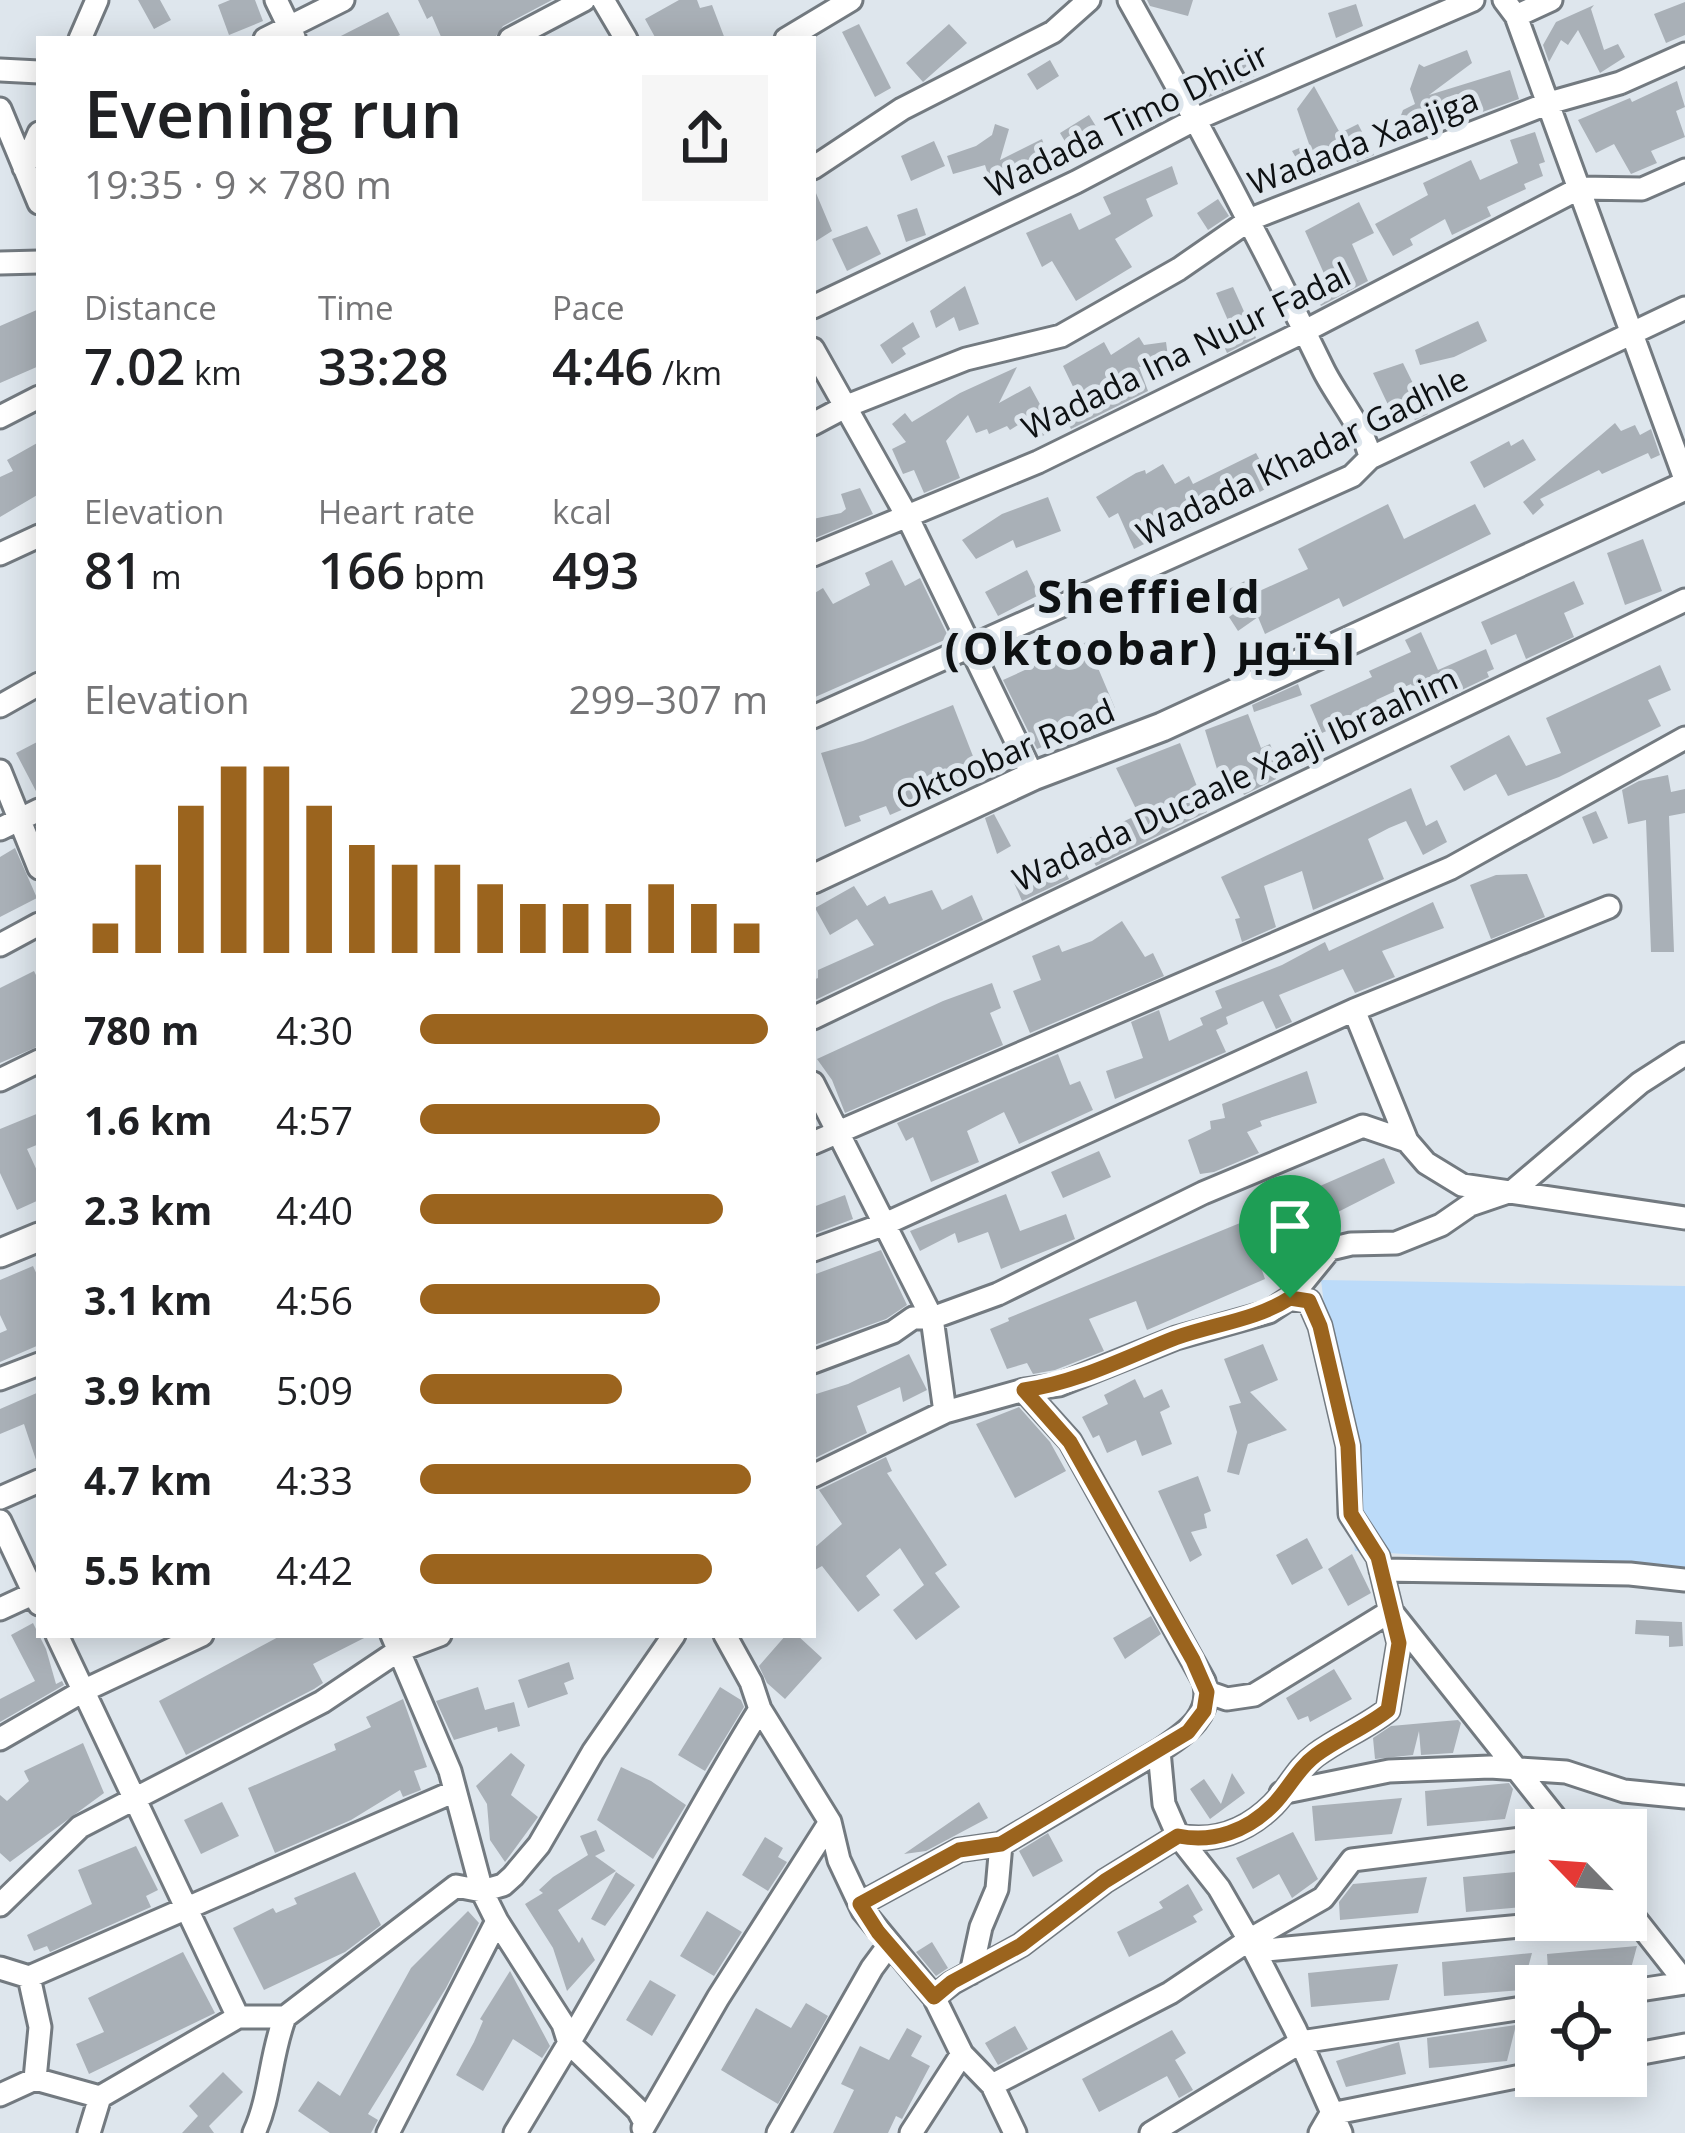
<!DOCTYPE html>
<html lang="en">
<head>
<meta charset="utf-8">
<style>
	body { margin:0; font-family:"Open Sans",Cairo,sans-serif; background:#f6f6f6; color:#202124; height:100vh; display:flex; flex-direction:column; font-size:45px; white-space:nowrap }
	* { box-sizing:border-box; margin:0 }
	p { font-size:39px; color:#757577 }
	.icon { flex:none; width:66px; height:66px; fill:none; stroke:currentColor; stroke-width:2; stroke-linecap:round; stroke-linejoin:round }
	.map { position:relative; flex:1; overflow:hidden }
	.sheet { position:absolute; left:36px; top:36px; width:780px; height:1602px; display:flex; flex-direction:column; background:#fff; border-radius:0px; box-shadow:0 6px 30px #0003 }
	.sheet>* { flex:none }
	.needle { width:78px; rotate:295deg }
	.tools { position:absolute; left:1515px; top:1809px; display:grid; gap:24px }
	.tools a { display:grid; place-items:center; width:132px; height:132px; border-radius:0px; background:#fff; box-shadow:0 6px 30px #0003; font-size:60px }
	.pin { position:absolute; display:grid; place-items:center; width:102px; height:102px; color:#fff; margin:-123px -51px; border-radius:50% 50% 50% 0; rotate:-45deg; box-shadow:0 0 12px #0007 }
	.pin .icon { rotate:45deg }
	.round { display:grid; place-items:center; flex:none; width:126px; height:126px; border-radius:0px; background:#f6f6f6 }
	.headline { display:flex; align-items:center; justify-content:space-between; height:204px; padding:0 48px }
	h1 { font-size:66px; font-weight:600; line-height:90px }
	.metrics { display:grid; grid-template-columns:repeat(3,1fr); gap:18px; height:204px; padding:12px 48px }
	.metrics div { display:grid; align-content:center }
	.metrics b { font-size:51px; font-weight:600 }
	.metrics small { font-size:33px; font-weight:400 }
	.metrics p { font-size:33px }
	.chart { height:336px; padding:24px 48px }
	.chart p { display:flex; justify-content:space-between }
	.chart svg { width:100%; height:216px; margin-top:12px; stroke:#9b641e; stroke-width:6 }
	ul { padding:0 48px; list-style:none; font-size:39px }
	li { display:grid; grid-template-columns:192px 144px 1fr; align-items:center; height:90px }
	li i { height:30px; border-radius:15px; background:#9b641e }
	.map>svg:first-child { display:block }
</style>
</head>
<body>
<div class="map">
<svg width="1685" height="2133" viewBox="0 0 1685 2133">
	<rect width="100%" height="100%" fill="#dee6ed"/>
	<path fill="#bcdbf9" d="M1321 1280 1685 1286V1571L1355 1551Z"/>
	<path fill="#a9b0b7" d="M138 0H160L171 20 154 29Z
		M230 0H255L263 21 229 35 218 5Z
		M418 0H552L503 26 494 39H442L432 16 427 19Z
		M679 0H697L700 8 712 5 725 39H656L645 19Z
		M1147 0H1193L1188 16 1150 6Z
		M1685 2V35L1666 43 1654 14Z
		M1356 4 1363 26 1336 38 1328 13Z
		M1594 5 1591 9 1604 50 1618 44 1625 57 1600 73 1578 30 1568 45 1561 40 1549 62 1543 45 1556 22Z
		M388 12 400 35 392 39H335Z
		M859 24 891 88 875 97 842 32Z
		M949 24 967 43 923 82 906 63Z
		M1467 50 1472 63 1429 95 1510 70 1519 99 1407 139 1398 123 1403 110 1415 104 1410 89 1419 64 1424 67Z
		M1247 52 1259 74 1209 97 1199 79Z
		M1050 60 1059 76 1037 90 1027 74Z
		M1677 81 1685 107 1676 111 1685 137 1651 151 1657 163 1631 174 1614 144 1596 153 1578 120 1630 98 1632 102Z
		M1314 86 1340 133 1358 124 1374 155 1357 162 1356 158 1309 180 1292 151 1309 144 1297 109Z
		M1089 115 1105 141 1076 160 1060 133Z
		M995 124 1009 129 1000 160 1042 139 1051 166 1013 189 1007 176 994 180 992 187 985 165 953 174 947 156 976 146 992 135Z
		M1535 132 1545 162 1539 164 1543 176 1524 184 1526 189 1487 207 1491 216 1452 235 1445 219 1410 239 1413 245 1393 256 1375 224 1428 195 1423 183 1471 160 1480 180 1518 163 1510 140Z
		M934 141 945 166 911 181 901 156Z
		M1172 166 1178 184 1146 199 1153 216 1115 239 1132 267 1076 301 1052 261 1042 267 1026 233 1071 213 1079 230 1111 214 1103 197Z
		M813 186 832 231 813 243Z
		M1218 199 1229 216 1208 230 1197 213Z
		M1359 202 1374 233 1352 244 1368 281 1321 306 1315 296 1330 287 1305 231Z
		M917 208 926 235 906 242 897 215Z
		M867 226 881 254 847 271 832 239Z
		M965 286 979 324 959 331 954 317 936 328 930 311Z
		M1233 287 1256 338 1227 353 1217 331 1230 325 1216 293Z
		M39 309V366L0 383V326Z
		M1478 321 1487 341 1454 357 1420 365 1415 350Z
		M913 322 920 337 902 348 906 354 892 364 880 345Z
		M1139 337 1144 345 1166 342 1169 364 1139 367 1148 391 1071 429 1061 411 1080 401 1063 366 1104 342 1111 355Z
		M1403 363 1428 414 1415 420 1406 402 1391 411 1373 373Z
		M1017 367 999 403 1030 386 1054 430 1033 441 1023 422 1010 430 1007 426 989 434 987 429 976 433 968 415 946 441 960 478 924 493 914 470 903 474 892 449 906 442 892 424 905 413 912 422 960 393Z
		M1615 423 1621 431 1635 425 1640 435 1651 429 1660 455 1651 459 1648 453 1602 474 1599 470 1540 499 1544 505 1533 515 1523 502Z
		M1523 439 1536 460 1484 488 1470 462 1509 441 1511 446Z
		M39 442V494L0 517V477L13 471 7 460Z
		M1256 453 1273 485 1237 504 1235 500 1186 530 1183 525 1134 549 1118 513 1109 518 1096 497 1136 473 1145 470 1146 474 1163 464 1175 484 1189 476 1193 484Z
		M860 488 873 514 813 539V519L841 513 846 509 841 494Z
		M1048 497 1061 531 1016 548 1013 540 976 559 962 540 1002 514Z
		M1388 504 1404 539 1475 504 1491 534 1343 607 1339 598 1265 634 1258 617 1238 631 1229 617 1236 612 1223 592 1249 579 1255 593 1308 569 1298 549Z
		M1643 539 1662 591 1625 605 1607 553Z
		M892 560 905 586 920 578 949 638 813 698V594L823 588 833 604 870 585 865 573Z
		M1027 570 1039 595 998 616 985 592Z
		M1574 581 1584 604 1564 613 1574 637 1526 659 1516 634 1491 645 1481 622Z
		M1421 632 1438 670 1486 649 1494 669 1487 672 1489 677 1422 709 1411 684 1376 700 1380 708 1322 733 1310 705 1372 677 1369 671 1411 652 1405 640Z
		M1093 639 1104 664 1098 668 1115 708 1059 732 1062 739 1037 749 1003 680Z
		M1660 665 1671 690 1648 700 1661 726 1559 777 1508 796 1496 774 1464 791 1450 766 1509 735 1526 766 1561 753 1546 718Z
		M1298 684 1302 695 1254 712 1252 705Z
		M953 705 978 769 920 795 922 801 890 815 886 806 859 816 861 821 845 827 821 753 863 741Z
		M1248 714 1261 748 1270 744 1275 756 1310 737 1321 758 1301 767 1298 761 1273 773 1276 779 1244 795 1235 775 1221 782 1205 730Z
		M39 741V795H38L16 753Z
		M1180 743 1207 812 1096 866 1083 841 1135 816 1132 811 1136 809 1116 768Z
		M1668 775 1671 792 1685 789V813L1669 816 1674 952H1651L1646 820 1628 824 1622 790 1639 781Z
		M1411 788 1426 826 1437 820 1447 842 1423 855 1406 821 1389 828 1368 839 1384 879 1313 910 1302 871 1264 886 1276 927 1242 942 1235 919 1240 918 1221 877Z
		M1596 811 1608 838 1593 844 1582 817Z
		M994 814 1011 846 997 854 985 818Z
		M15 848 37 898 0 917V857Z
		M1059 860 1069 879 1022 901 1011 876 1039 863 1042 868Z
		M1527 874 1545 917 1491 939 1470 885 1496 875Z
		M854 886 867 906 885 896 889 904 932 890 942 910 972 895 983 920 813 1001V980L818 978V970L874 945 857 919 830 935 815 908Z
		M1433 902 1444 928 1382 951 1395 977 1355 993 1343 969 1279 995 1292 1022 1276 1029 1263 1001 1226 1017 1228 1024 1216 1030 1226 1052 1115 1099 1106 1071 1143 1058 1131 1022 1159 1010 1169 1041 1203 1025 1200 1018 1222 1008 1215 991 1282 965 1325 942 1329 951Z
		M1122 921 1145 957 1153 953 1164 976 1030 1033 1013 991 1041 980 1032 956 1059 945 1062 952 1092 941Z
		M34 971 39 981V1046L0 1063V988Z
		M992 983 1001 1008 990 1013 1003 1045 845 1113 832 1080 817 1059 943 1001Z
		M1058 1054 1070 1085 1080 1081 1093 1110 1019 1144 1004 1112 967 1131 979 1162 931 1182 913 1137 906 1141 897 1123Z
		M1307 1071 1317 1103 1260 1121 1262 1126 1247 1132 1259 1153 1214 1172 1200 1174 1188 1140 1211 1129 1210 1121 1225 1118 1222 1104Z
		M39 1113V1144L27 1149 39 1175V1200L17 1210 0 1173V1129Z
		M1099 1151 1111 1177 1063 1198 1051 1172Z
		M1384 1158 1395 1183 1334 1214 1320 1186Z
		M1006 1194 1020 1231 1066 1214 1075 1239 1001 1269 988 1232 958 1243 955 1233 920 1251 910 1231Z
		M845 1195 853 1219 813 1234V1207Z
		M1245 1221 1265 1279 1147 1330 1136 1301 1089 1319 1104 1351 1055 1370 1033 1374 1027 1363 1007 1369 990 1329 1009 1321 1008 1318Z
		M881 1250 907 1305 886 1319 814 1345 813 1275Z
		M33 1266 39 1279V1345L0 1362V1333L7 1330 0 1315V1280Z
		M1263 1344 1278 1380 1250 1392 1287 1430 1248 1444 1239 1475 1227 1472 1237 1432 1229 1406 1241 1403 1224 1359Z
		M909 1354 927 1390 903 1402 900 1387 857 1406 867 1433 813 1459V1395L848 1384Z
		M1135 1379 1144 1398 1162 1389 1170 1407 1160 1412 1172 1444 1142 1456 1136 1440 1107 1453 1099 1435 1093 1438 1082 1417 1108 1404 1104 1395Z
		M39 1392V1460H36L24 1424 0 1434V1409Z
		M1019 1407 1050 1442 1066 1471 1015 1498 976 1424Z
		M886 1457 892 1471 887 1473 947 1565 935 1573 960 1607 916 1640 893 1610 924 1585 900 1548 866 1576 880 1595 858 1612 822 1566 813 1571V1549L842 1524 819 1490Z
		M1198 1476 1211 1511 1204 1514 1207 1528 1191 1532 1202 1555 1190 1562 1158 1491Z
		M1307 1538 1323 1568 1292 1585 1276 1555Z
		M1352 1554 1371 1593 1348 1606 1328 1569Z
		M1151 1616 1161 1634 1125 1659 1113 1638Z
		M1636 1620 1682 1622 1683 1646 1669 1647V1636L1635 1634Z
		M33 1623 46 1649 56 1684 62 1681 64 1685 0 1722V1699L35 1681 11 1635Z
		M282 1635H370L313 1664 323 1683 314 1689 186 1755 159 1701Z
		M786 1635H797L822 1658 785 1699 767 1683 759 1666Z
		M569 1662 574 1679 564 1683 568 1694 528 1708 518 1680Z
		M1334 1669 1352 1699 1310 1722 1308 1716 1298 1720 1286 1698Z
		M478 1687 485 1710 514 1702 520 1726 498 1732 497 1727 454 1740 436 1701Z
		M720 1687 741 1700 744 1707 705 1771 678 1755Z
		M403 1699 427 1767 414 1771 421 1790 403 1797 400 1790 351 1820 275 1853 248 1788 336 1750 334 1744 371 1727 366 1717Z
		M1458 1720 1461 1723 1453 1753 1421 1755 1419 1731 1413 1755 1375 1759 1373 1738 1391 1726Z
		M83 1743 104 1793 10 1862 0 1853V1795L7 1801 29 1781 24 1771Z
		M511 1753 525 1765 511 1795 538 1817 505 1862 490 1840 487 1804 476 1786Z
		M621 1767 651 1781 686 1805 653 1859 597 1820Z
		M1232 1773 1245 1793 1210 1819 1190 1789 1204 1779 1221 1804Z
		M1509 1783 1513 1789 1505 1819 1427 1826 1425 1791Z
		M1402 1798 1392 1834 1315 1841 1312 1806Z
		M222 1802 239 1836 201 1854 184 1820Z
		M979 1802 988 1818 926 1851 904 1854Z
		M596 1830 605 1851 595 1856 616 1871 558 1910 579 1943 582 1937 595 1960 567 1991 553 1948 525 1904 543 1893 539 1890 553 1877 588 1855 580 1836Z
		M1293 1832 1318 1879 1292 1898 1279 1874 1253 1889 1236 1858Z
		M1048 1833 1063 1861 1033 1877 1019 1851Z
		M765 1837 783 1848 778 1857 787 1862 768 1891 742 1875Z
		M136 1846 158 1890 146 1896 151 1907 50 1952 47 1946 34 1951 27 1935 92 1904 78 1870Z
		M1536 1870V1906L1466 1912 1463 1877Z
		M355 1872 381 1925 345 1952 264 1990 233 1928 273 1908 276 1913 297 1904 294 1898Z
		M616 1872 635 1885 605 1926 591 1919Z
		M1427 1877 1418 1913 1340 1920 1339 1902 1353 1884Z
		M1188 1884 1203 1910 1193 1916 1197 1922 1129 1957 1117 1932 1163 1908 1159 1902Z
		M468 1911 479 1923 446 1988 368 2114 378 2120 371 2133H330L298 2111 318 2081 340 2096 411 1968Z
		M707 1911 742 1932 714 1976 680 1956Z
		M932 1942 948 1968 936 1976 916 1952Z
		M1637 1946 1629 1976 1614 1984 1549 1986 1547 1954Z
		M183 1952 215 2013 89 2074 76 2044 104 2032 88 1998Z
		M1532 1953 1522 1990 1444 1996 1442 1962Z
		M1398 1964 1389 2000 1311 2007 1308 1973Z
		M510 1971 550 2046 542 2058 513 2039 483 2091 456 2075 474 2042 483 2021 480 2019Z
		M650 1980 676 1995 652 2036 626 2020Z
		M806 2003 828 2016 778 2104 721 2070 756 2008 791 2028Z
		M1516 2025 1507 2061 1429 2068 1427 2038Z
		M1015 2026 1028 2049 998 2065 985 2043Z
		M907 2028 922 2036 911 2056 930 2066 902 2119 896 2116 888 2133H833L854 2090 841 2084 860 2046 889 2060Z
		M1172 2030 1186 2053 1175 2060 1193 2090 1179 2098 1167 2076 1099 2112 1082 2079Z
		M1399 2042 1406 2074 1346 2087 1336 2061Z
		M223 2072 243 2092 209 2126 214 2133H182L198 2116 189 2106Z"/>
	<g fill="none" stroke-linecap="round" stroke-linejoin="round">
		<defs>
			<path id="minor" d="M276 0 294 37
				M603 0 626 39
				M1129 0C1198 122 1262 243 1323 369 1336 396 1366 431 1370 458
				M1504 0 1516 16 1685 479
				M1516 16 1551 0
				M80 39 97 0
				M265 39 343 0
				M510 39 584 0
				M786 39 851 0
				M0 70 39 72
				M0 109 39 203
				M24 168 39 133
				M813 168 902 109 1053 32 1089 0
				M0 263 39 262
				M813 307 1076 182 1196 119 1473 0
				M813 349 907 516 1033 776
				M0 417 39 397
				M813 424 847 406 966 359 1061 336 1179 269 1251 219 1549 103 1620 83 1685 54
				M0 554 39 536
				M813 555 1038 462 1305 331 1580 188 1642 189 1685 170
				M0 706 39 684
				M813 717 1352 476 1370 458 1685 308
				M0 771 39 868
				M0 829 39 810
				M0 945 39 924
				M1354 1010 1407 1141 1426 1163 1462 1185 1685 1218
				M813 1018 1685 600
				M0 1080 39 1061
				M813 1083 932 1318 945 1412
				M813 1143 1451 868 1685 738
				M813 1250 885 1224 1354 1010 1609 907
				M813 1362 893 1332 913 1318H932L998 1294 1203 1193 1363 1126 1407 1141
				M0 1379 39 1364
				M1024 1390 1070 1441 1204 1681C1214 1716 1184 1734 1159 1751L1164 1804 1178 1836 1219 1888 1249 1940 1295 2029 1341 2133
				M813 1476 945 1412 1024 1390 1059 1385 1176 1338 1269 1312 1290 1298 1330 1249 1351 1244 1396 1243 1441 1225 1470 1205 1514 1190 1640 1083 1685 1054
				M0 1498 39 1481
				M0 1521 39 1604
				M1381 1570 1630 1574 1685 1580
				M0 1609 39 1591
				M57 1635 238 2017
				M725 1635 751 1682 760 1709 830 1822 839 1860 863 1911 934 1997 962 2054 992 2085 1170 1993 1249 1940 1323 1898 1352 1860 1536 1837
				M1207 1692 1227 1699 1254 1695 1391 1611 1565 1830
				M0 1739 85 1690 202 1635
				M1281 1793 1389 1771 1490 1767 1566 1772 1624 1791 1685 1797
				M860 1904 959 1850 1001 1844 1159 1751
				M0 1905 80 1827 322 1702 398 1651 440 1635
				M1626 1907 1685 1982
				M497 1921 563 2024 569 2043 515 2133
				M1255 1951 1585 1920
				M0 1968 29 1977 453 1792
				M971 1973 981 1927 997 1889 1001 1844
				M29 1977 40 2027 35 2079
				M1626 1992 1685 1983
				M934 1997 952 1983 1021 1945 1105 1881 1178 1836C1214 1843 1247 1831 1273 1805 1289 1789 1297 1769 1316 1755 1339 1738 1365 1728 1388 1710L1399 1643 1378 1557 1350 1514 1348 1446 1320 1326 1309 1301 1290 1298
				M1626 2056 1685 2045
				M992 2085 1015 2133
				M0 2095 35 2079 100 2097 238 2017H285L456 1886 482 1891 503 1885 513 1876 539 1845 593 1752 674 1635
				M644 2121 638 2110 569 2043C634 1933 692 1818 760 1709
				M643 2128 718 1998 830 1822
				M89 2133 100 2097
				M254 2133C271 2096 270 2055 285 2017
				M388 2133 497 1921 482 1891 450 1771 392 1635
				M778 2133 872 1968 889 1945
				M911 2133 962 2054
				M1151 2133 1301 2042 1536 2006
				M1320 2133 1331 2114 1536 2073"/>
			<path id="tertiary" d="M813 879 1033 776 1162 727 1685 486
				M0 1253 39 1237"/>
		</defs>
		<use href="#minor" stroke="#737a80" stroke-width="27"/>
		<use href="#tertiary" stroke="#737a80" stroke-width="33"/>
		<use href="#minor" stroke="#fff" stroke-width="21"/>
		<use href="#tertiary" stroke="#fff" stroke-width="27"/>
	</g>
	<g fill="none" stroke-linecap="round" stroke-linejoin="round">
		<defs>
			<path id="route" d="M1290 1298 1309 1301 1320 1326 1348 1446 1351 1514 1378 1557 1399 1643 1388 1710C1365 1728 1339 1738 1316 1755 1297 1769 1289 1789 1273 1805 1247 1831 1214 1843 1178 1836L1105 1881 1021 1945 952 1982 934 1997 878 1932 860 1904 959 1850 1001 1844 1188 1732 1204 1711 1207 1692 1193 1660 1070 1442 1024 1390C1079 1382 1124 1358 1175 1338 1214 1324 1256 1320 1290 1298Z"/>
		</defs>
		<use href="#route" stroke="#fff" stroke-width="24"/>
		<use href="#route" stroke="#9b641e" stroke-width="15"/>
	</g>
	<g text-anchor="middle" stroke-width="10" stroke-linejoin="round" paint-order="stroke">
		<g font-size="33" fill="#0e1113" stroke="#dee6ed">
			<text transform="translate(1127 120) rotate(-26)" y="12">Wadada Timo Dhicir</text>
			<text transform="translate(1363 141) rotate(-21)" y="12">Wadada Xaajiga</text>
			<text transform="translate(1186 351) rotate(-26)" y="12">Wadada Ina Nuur Fadal</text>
			<text transform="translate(1302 456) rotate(-26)" y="12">Wadada Khadar Gadhle</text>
			<text transform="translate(1005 754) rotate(-23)" y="12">Oktoobar Road</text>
			<text transform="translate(1235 779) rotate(-25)" y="12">Wadada Ducaale Xaaji Ibraahim</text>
		</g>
		<g font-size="45" font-weight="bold" letter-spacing="3" fill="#0e1113" stroke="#dee6ed">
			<text x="1150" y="613">Sheffield<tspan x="1150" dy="52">(Oktoobar) اكتوبر</tspan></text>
		</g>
	</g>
</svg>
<div class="tools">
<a><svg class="needle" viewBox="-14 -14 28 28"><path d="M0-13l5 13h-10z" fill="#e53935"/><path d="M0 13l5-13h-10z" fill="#757577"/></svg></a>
<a><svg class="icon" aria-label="locate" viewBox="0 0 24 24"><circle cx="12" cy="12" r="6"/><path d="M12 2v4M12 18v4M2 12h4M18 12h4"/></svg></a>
</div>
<div class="pin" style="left:1290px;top:1298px;background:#1e9e55"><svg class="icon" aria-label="arrive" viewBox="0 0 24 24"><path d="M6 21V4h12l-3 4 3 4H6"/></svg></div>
<section class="sheet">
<div class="headline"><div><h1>Evening run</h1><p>19:35 · 9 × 780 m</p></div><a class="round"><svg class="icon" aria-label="share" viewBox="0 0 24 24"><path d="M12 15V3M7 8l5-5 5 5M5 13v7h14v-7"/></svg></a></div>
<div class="metrics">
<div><p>Distance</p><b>7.02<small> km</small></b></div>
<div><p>Time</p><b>33:28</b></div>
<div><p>Pace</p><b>4:46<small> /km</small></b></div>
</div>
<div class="metrics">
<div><p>Elevation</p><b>81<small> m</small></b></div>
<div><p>Heart rate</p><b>166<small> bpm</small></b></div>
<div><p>kcal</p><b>493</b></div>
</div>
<div class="chart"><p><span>Elevation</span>299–307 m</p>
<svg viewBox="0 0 160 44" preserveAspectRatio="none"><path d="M5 44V38M15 44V26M25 44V14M35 44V6M45 44V6M55 44V14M65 44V22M75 44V26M85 44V26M95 44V30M105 44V34M115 44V34M125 44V34M135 44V30M145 44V34M155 44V38"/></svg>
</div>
<ul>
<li><b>780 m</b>4:30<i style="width:100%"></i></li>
<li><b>1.6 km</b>4:57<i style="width:69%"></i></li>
<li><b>2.3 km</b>4:40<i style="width:87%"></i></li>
<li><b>3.1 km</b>4:56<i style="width:69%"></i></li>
<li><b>3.9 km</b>5:09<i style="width:58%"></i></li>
<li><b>4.7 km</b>4:33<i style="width:95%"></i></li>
<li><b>5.5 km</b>4:42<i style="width:84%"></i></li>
</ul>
</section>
</div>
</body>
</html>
